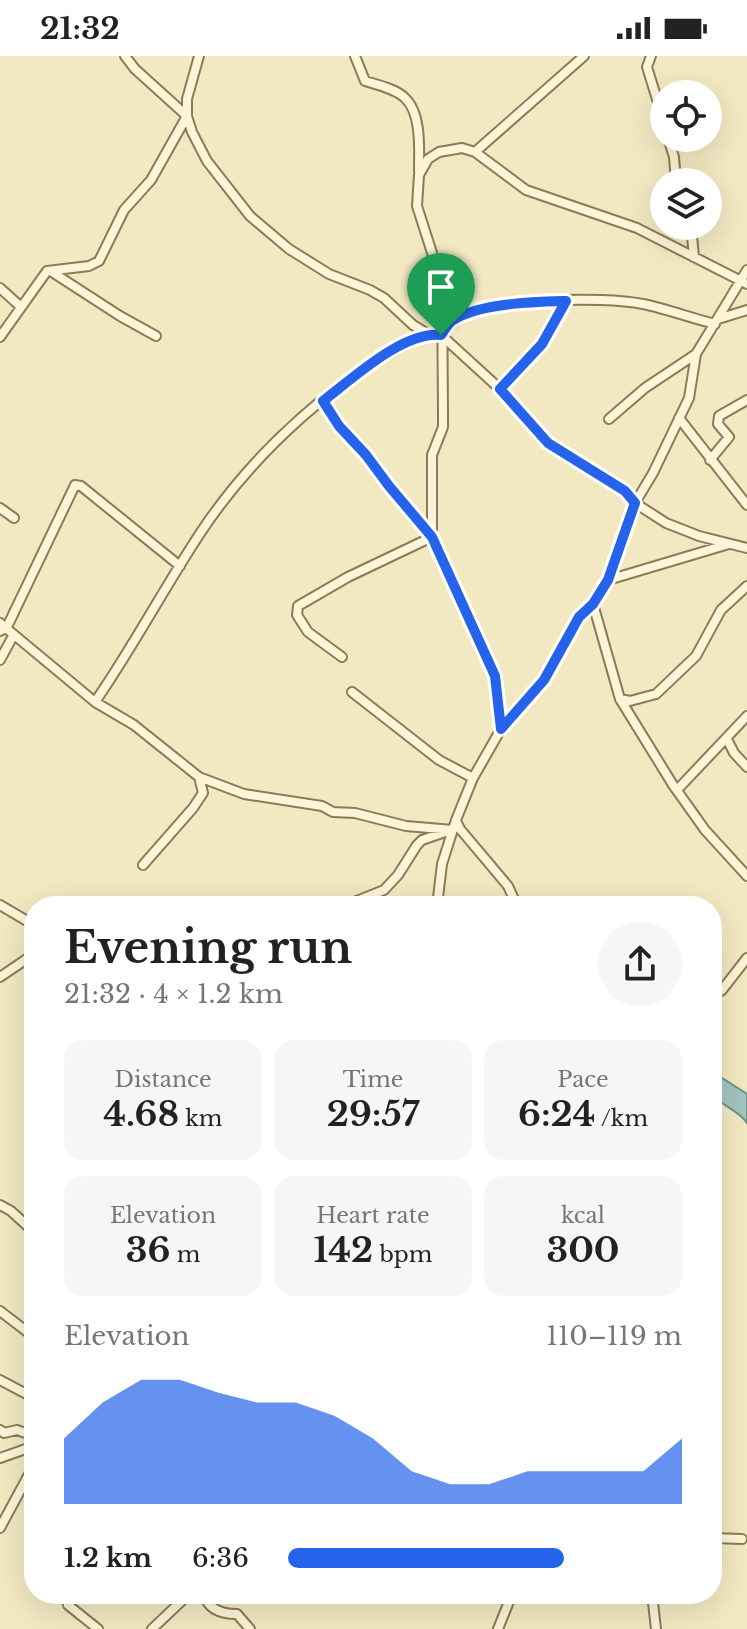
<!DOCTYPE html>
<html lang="en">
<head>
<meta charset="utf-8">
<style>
	body { margin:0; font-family:"Libre Baskerville",serif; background:#f6f6f6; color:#222; height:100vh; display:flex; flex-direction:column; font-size:30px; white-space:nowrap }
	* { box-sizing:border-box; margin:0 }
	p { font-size:26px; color:#767676 }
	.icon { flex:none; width:44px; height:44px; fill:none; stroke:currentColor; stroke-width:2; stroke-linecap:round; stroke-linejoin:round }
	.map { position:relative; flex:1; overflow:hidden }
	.sheet { position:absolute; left:24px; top:840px; width:698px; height:708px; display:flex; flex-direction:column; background:#fff; border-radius:32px; box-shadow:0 8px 32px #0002 }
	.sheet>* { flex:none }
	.controls { position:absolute; left:650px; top:24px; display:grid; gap:16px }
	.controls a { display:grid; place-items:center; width:72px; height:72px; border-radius:50%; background:#fff; box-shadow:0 8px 32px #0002; font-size:40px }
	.pin { position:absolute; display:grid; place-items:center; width:68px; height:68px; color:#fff; margin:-82px -34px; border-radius:50% 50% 50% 0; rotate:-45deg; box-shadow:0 0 8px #0007 }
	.pin .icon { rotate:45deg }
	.round { display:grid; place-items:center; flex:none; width:84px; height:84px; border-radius:42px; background:#f6f6f6 }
	.summary { display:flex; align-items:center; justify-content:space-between; height:136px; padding:0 40px }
	h1 { font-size:44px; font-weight:700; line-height:60px }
	.figures { display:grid; grid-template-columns:repeat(3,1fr); gap:12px; height:136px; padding:8px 40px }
	.figures div { display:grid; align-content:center; border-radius:20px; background:#f6f6f6; text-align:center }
	.figures b { font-size:34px; font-weight:700 }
	.figures small { font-size:22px; font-weight:400 }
	.figures p { font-size:22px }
	.chart { height:224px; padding:16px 40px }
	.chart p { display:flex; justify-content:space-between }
	.chart svg { width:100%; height:144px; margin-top:8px; fill:#2563eb; opacity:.7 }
	ul { padding:0 40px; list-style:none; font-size:26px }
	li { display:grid; grid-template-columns:128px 96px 1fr; align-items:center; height:60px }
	li i { height:20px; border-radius:10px; background:#2563eb }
	.status { display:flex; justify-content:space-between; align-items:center; height:56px; padding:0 40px; background:#fff; direction:ltr }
	.status svg { height:22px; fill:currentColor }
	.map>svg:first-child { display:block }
</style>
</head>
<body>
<div class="status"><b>21:32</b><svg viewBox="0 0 49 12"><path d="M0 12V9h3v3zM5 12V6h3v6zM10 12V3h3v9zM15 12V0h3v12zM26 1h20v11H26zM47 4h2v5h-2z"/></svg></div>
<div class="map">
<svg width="747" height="1573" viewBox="0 0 747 1573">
	<rect width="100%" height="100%" fill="#f2e9c2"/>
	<path fill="#a5c4be" stroke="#6b948e" stroke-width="2" d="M719 1020 747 1038V1067C732 1046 712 1054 712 1021Z"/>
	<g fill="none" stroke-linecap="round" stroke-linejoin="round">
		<defs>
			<path id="minor" d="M125 0 135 13 187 60 192 76 207 105 250 160 289 193 329 218 370 234 384 242 413 269 428 278 441 279 500 333 548 387 625 435 635 447 666 467 699 480 747 492
				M355 0 365 25C378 29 396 33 405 42 422 58 419 94 419 115
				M651 0 647 11 664 66
				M668 82 674 101 676 126
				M475 96 526 134 637 172 747 228
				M691 170 694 201
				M52 216 120 260 156 280
				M0 232 21 251
				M718 263 747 254
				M441 278C445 274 448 267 453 264 489 242 602 240 643 248 667 253 691 262 715 268
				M0 281 47 215 89 210 99 205 124 154 151 124 187 60V43L199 0
				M500 333 542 288 566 245
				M323 345 339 370 379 414 389 430 432 481 348 521 298 550 297 559 308 576 342 601
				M679 362 747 449
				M609 363 645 332 696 298
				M710 404 729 381 718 368 719 360 747 344
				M0 452 14 462
				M608 524 729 488
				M593 548 620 643 673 729 705 774 747 820
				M0 567 95 646 134 669 199 721 244 738 322 750 333 756 355 757 406 770 453 774
				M0 575 7 571 75 429 81 430 180 510
				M0 604 13 580
				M352 636 439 704 473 722
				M620 643 630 645 656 638 696 600 721 554 747 530
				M95 646C133 591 164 532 201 476 254 396 341 316 428 278
				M501 673 495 620 432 481V399L443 371V356L442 228 417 150 419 119 428 103 439 96 462 92 475 96 584 0
				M727 683 734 697 747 711
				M677 734 747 660
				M456 765 460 773 508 830 517 850
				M143 809 193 752 203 737 199 721
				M0 849 34 869
				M344 850 384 834 398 819 417 789 422 784 448 775
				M437 850 442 808 456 764 473 722 501 673 544 624 579 561 593 548 608 524 635 447 653 417 689 342 696 298 747 214
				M0 921 34 898
				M712 941 722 934 747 902
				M0 1149 11 1155 34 1176
				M0 1255 34 1281
				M0 1324 34 1342
				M0 1374 4 1377 17 1374 34 1380
				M0 1402 34 1390
				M0 1472 34 1409
				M712 1482 742 1483
				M204 1538C208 1554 223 1558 237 1558L250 1573
				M652 1538 656 1573
				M68 1549 98 1573
				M152 1573 189 1538
				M498 1573 512 1538"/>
		</defs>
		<use href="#minor" stroke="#8e7a57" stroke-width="12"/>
		<use href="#minor" stroke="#fcf5d7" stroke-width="8"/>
	</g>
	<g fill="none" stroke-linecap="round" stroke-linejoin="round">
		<defs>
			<path id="route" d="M566 245 542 288 500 333 548 387 625 435 635 447 608 524 593 548 579 561 544 624 501 673 495 620 432 481 389 430 366 399 339 370 323 345C352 323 403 275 441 279 444 275 448 267 453 264 481 247 533 246 566 245Z"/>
		</defs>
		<use href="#route" stroke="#fff" stroke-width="16"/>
		<use href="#route" stroke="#2563eb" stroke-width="10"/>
	</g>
</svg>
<div class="controls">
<a><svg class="icon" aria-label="locate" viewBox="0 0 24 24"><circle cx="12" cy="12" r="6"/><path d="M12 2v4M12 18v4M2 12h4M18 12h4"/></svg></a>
<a><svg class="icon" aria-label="layers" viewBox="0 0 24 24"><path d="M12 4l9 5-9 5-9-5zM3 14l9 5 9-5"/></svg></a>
</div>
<div class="pin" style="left:441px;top:279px;background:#1e9e55"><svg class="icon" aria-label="arrive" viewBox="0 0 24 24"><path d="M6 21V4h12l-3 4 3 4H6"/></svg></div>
<section class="sheet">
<div class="summary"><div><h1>Evening run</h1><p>21:32 · 4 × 1.2 km</p></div><a class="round"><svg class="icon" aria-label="share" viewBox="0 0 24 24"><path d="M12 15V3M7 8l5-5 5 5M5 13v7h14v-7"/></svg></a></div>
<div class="figures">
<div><p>Distance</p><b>4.68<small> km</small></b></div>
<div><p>Time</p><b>29:57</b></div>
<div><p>Pace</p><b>6:24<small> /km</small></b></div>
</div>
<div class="figures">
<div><p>Elevation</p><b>36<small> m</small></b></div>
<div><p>Heart rate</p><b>142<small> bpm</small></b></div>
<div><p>kcal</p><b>300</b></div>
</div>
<div class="chart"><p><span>Elevation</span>110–119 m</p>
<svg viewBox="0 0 160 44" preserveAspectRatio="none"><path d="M0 44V24L10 13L20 6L30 6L40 10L50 13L60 13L70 17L80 24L90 34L100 38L110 38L120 34L130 34L140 34L150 34L160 24V44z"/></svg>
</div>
<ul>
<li><b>1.2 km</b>6:36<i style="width:70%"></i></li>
</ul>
</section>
</div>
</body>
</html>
